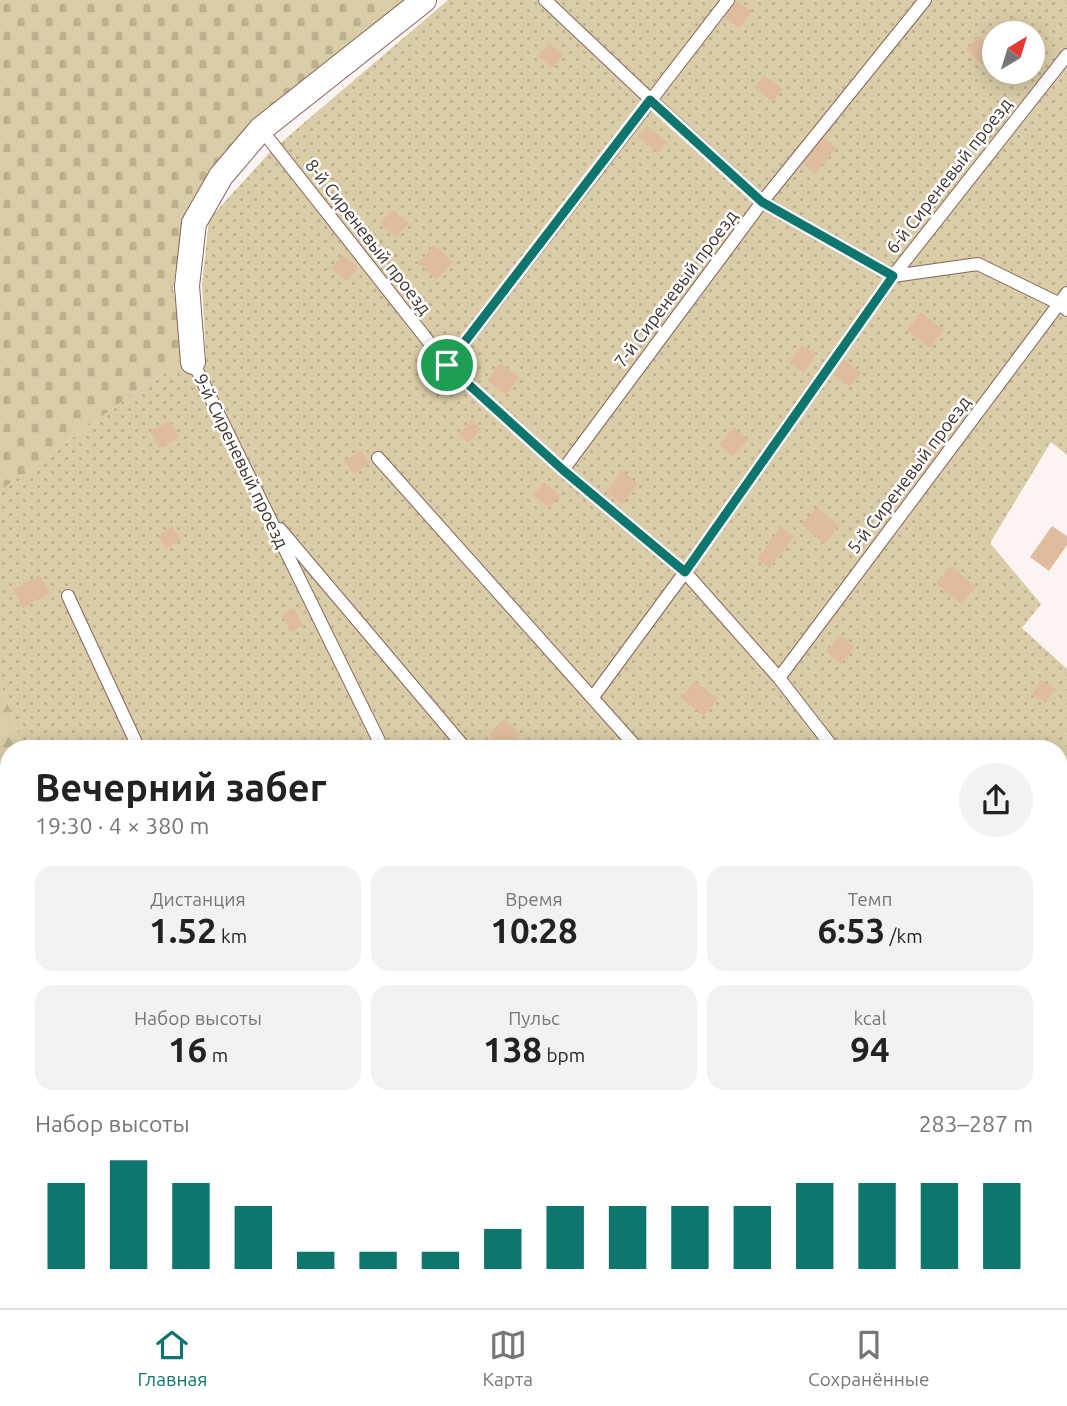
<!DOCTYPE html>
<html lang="ru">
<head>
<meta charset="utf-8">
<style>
	body { margin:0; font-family:Ubuntu,sans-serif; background:#f2f2f2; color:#222; height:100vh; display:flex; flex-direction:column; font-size:26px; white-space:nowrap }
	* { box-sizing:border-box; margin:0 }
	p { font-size:23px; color:#767676 }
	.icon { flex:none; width:38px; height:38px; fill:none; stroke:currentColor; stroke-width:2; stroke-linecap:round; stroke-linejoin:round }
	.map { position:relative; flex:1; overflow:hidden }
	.side { position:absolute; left:0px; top:740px; width:1068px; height:569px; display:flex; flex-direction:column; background:#fff; border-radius:28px 28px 0 0; box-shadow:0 4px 18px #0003 }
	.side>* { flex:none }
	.needle { width:46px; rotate:38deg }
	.tools { position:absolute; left:982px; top:21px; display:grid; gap:14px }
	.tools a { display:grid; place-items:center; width:63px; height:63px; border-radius:50%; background:#fff; box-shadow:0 4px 18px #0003; font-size:35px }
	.pin { position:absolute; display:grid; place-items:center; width:60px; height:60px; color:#fff; margin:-30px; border:4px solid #fff; border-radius:50%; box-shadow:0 2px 7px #0007 }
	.round { display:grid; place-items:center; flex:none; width:74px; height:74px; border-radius:37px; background:#f2f2f2 }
	.head { display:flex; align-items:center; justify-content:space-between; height:119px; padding:0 35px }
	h1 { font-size:38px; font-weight:700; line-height:52px }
	.metrics { display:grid; grid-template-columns:repeat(3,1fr); gap:10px; height:119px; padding:7px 35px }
	.metrics div { display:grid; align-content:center; border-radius:18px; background:#f2f2f2; text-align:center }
	.metrics b { font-size:35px; font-weight:700 }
	.metrics small { font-size:19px; font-weight:400 }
	.metrics p { font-size:19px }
	.chart { height:196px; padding:14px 35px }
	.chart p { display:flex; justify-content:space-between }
	.chart svg { width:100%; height:126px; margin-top:7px; stroke:#0f766e; stroke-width:6 }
	.tabs { display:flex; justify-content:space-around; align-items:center; height:98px; border-top:2px solid #e0e0e0; background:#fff; font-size:19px; color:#767676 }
	.tabs a { display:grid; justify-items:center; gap:4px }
	.tabs .current { color:#0f766e }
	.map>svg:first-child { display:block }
</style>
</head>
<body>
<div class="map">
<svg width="1067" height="1308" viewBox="0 0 1067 1308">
	<defs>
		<pattern id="forest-firs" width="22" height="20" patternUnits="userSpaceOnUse" patternTransform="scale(1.75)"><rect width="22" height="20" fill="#dacca7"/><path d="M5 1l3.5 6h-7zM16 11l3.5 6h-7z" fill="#bcb090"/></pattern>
		<pattern id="cemetery-stones" width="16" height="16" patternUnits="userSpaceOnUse" patternTransform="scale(1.75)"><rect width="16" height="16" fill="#dacca7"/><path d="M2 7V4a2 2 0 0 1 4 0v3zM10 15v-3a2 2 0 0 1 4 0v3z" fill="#bcb090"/></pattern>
		<pattern id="garden-dots" width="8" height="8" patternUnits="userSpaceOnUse" patternTransform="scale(1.75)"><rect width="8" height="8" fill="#dacca7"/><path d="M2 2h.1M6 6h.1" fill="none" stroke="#bcb090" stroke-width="1.8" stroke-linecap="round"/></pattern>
	</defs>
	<rect width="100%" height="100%" fill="#fcf4f2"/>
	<path fill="#dacca7" d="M1067 1000V1136L1059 1151V1009Z
		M0 1164 9 1165V1300H336L342 1308H0Z
		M754 1300H977L973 1308H745Z"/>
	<path fill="url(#forest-firs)" d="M0 682 24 749H9V1165L0 1164Z"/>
	<path fill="url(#cemetery-stones)" d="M0 0H406L185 223 173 288 180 319 184 363 149 382 0 491Z"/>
	<path fill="url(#garden-dots)" fill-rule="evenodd" d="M448 0H1067V455L1051 442 990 543 1041 604 1022 628 1067 669V1000L1059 1008V749H24L0 682V491L149 382 184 363 206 358 202 284 209 219 271 151ZM994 33H1032V72H994Z
		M336 1300H754L745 1308H342Z"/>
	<path fill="#dfbc9d" d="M734 0 752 11 739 28 722 16Z
		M979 36 994 50 982 65 966 49Z
		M549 43 563 55 553 68 538 57Z
		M764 75 783 89 773 102 754 88Z
		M647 126 667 142 658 153 638 137Z
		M821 135 836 149 815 174 799 161Z
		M392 210 409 223 396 237 380 223Z
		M434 245 453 262 437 280 418 263Z
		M343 255 358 268 347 281 331 268Z
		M921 312 944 330 930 348 907 330Z
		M802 345 816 354 804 373 789 363Z
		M842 358 861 373 849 387 830 372Z
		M500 363 519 377 506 395 487 380Z
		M471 420 481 429 468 443 459 434Z
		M170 421 179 438 159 448 150 431Z
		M734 427 748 440 733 457 719 445Z
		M930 435 943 446 924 469 911 459Z
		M361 450 370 463 354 474 344 461Z
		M622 471 638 484 622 504 606 492Z
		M544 482 560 495 549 508 533 495Z
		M817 507 839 526 824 544 802 524Z
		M172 526 181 539 166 549 158 537Z
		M1052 526 1067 536V545L1049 571 1030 557Z
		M781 527 794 536 770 568 757 559Z
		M951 566 976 587 961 604 936 583Z
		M40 575 50 593 23 608 13 590Z
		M294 608 303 626 290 632 282 615Z
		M839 635 854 647 841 664 826 652Z
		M1041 680 1055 689 1046 703 1032 695Z
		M695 681 718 699 704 716 681 698Z
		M504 719 520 734 505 749 489 734Z"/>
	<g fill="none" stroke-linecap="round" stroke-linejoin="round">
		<defs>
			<path id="lane" d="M545 0 651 100 762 202 893 276 978 264 1058 303 1067 310
				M261 129 447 365 563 470 685 572 779 678 834 749
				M193 362 383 749
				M447 365 728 0
				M378 458 638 749
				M563 470 762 202 925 0
				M280 529 466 749
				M68 596 139 749
				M779 678 1067 293
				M593 697 685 572 893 276 1067 55
				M1059 919 1067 920
				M1059 1025 1067 1016
				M480 1300 487 1308
				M984 1300 991 1308
				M763 1308 770 1300"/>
			<path id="street" d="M193 362 187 286 194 223 221 176 261 129 424 0"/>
		</defs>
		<use href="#lane" stroke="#85655c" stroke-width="14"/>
		<use href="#street" stroke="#85655c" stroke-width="26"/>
		<path stroke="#b3a9a6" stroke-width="4.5" stroke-dasharray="7 3.5" stroke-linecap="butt" d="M0 1247 9 1255
			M59 1300 67 1308"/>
		<use href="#lane" stroke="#fff" stroke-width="12"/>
		<use href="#street" stroke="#fff" stroke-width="24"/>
	</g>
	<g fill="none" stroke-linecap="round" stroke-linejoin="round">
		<defs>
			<path id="route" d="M650 100 762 202 893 276 685 572 563 470 447 365Z"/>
		</defs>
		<use href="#route" stroke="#fff" stroke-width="14"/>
		<use href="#route" stroke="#0f766e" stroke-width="9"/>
	</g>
	<g text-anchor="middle" stroke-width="5" stroke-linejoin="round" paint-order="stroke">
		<g font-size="18" fill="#41332f" stroke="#fff">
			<text transform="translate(949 176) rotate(-52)" y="6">6-й Сиреневый проезд</text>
			<text transform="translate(368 237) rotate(52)" y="6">8-й Сиреневый проезд</text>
			<text transform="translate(676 289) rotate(-53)" y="6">7-й Сиреневый проезд</text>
			<text transform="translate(241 461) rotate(64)" y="6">9-й Сиреневый проезд</text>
			<text transform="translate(909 475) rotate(-53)" y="6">5-й Сиреневый проезд</text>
		</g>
	</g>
</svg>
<div class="tools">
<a><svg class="needle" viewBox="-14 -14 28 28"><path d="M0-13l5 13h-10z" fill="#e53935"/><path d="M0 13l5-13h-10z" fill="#767676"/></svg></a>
</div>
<div class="pin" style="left:447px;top:365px;background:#1e9e55"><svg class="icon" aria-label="arrive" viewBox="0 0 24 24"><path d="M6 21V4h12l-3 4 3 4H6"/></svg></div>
<section class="side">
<div class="head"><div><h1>Вечерний забег</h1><p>19:30 · 4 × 380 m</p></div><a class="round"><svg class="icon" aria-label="share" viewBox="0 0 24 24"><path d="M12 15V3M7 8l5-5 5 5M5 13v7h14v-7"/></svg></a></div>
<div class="metrics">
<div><p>Дистанция</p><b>1.52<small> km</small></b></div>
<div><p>Время</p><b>10:28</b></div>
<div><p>Темп</p><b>6:53<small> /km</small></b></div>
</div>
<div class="metrics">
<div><p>Набор высоты</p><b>16<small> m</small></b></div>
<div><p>Пульс</p><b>138<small> bpm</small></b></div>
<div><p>kcal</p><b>94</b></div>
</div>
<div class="chart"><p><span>Набор высоты</span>283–287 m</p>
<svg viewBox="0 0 160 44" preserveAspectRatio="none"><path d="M5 44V14M15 44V6M25 44V14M35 44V22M45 44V38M55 44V38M65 44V38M75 44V30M85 44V22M95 44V22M105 44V22M115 44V22M125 44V14M135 44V14M145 44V14M155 44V14"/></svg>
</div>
</section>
</div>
<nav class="tabs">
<a class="current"><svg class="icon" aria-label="home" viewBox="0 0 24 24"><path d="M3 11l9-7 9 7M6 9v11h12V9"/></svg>Главная</a>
<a><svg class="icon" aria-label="map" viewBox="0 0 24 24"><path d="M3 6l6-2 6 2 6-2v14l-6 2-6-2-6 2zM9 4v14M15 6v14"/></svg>Карта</a>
<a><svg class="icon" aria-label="saved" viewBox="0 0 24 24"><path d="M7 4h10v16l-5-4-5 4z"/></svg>Сохранённые</a>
</nav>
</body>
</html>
